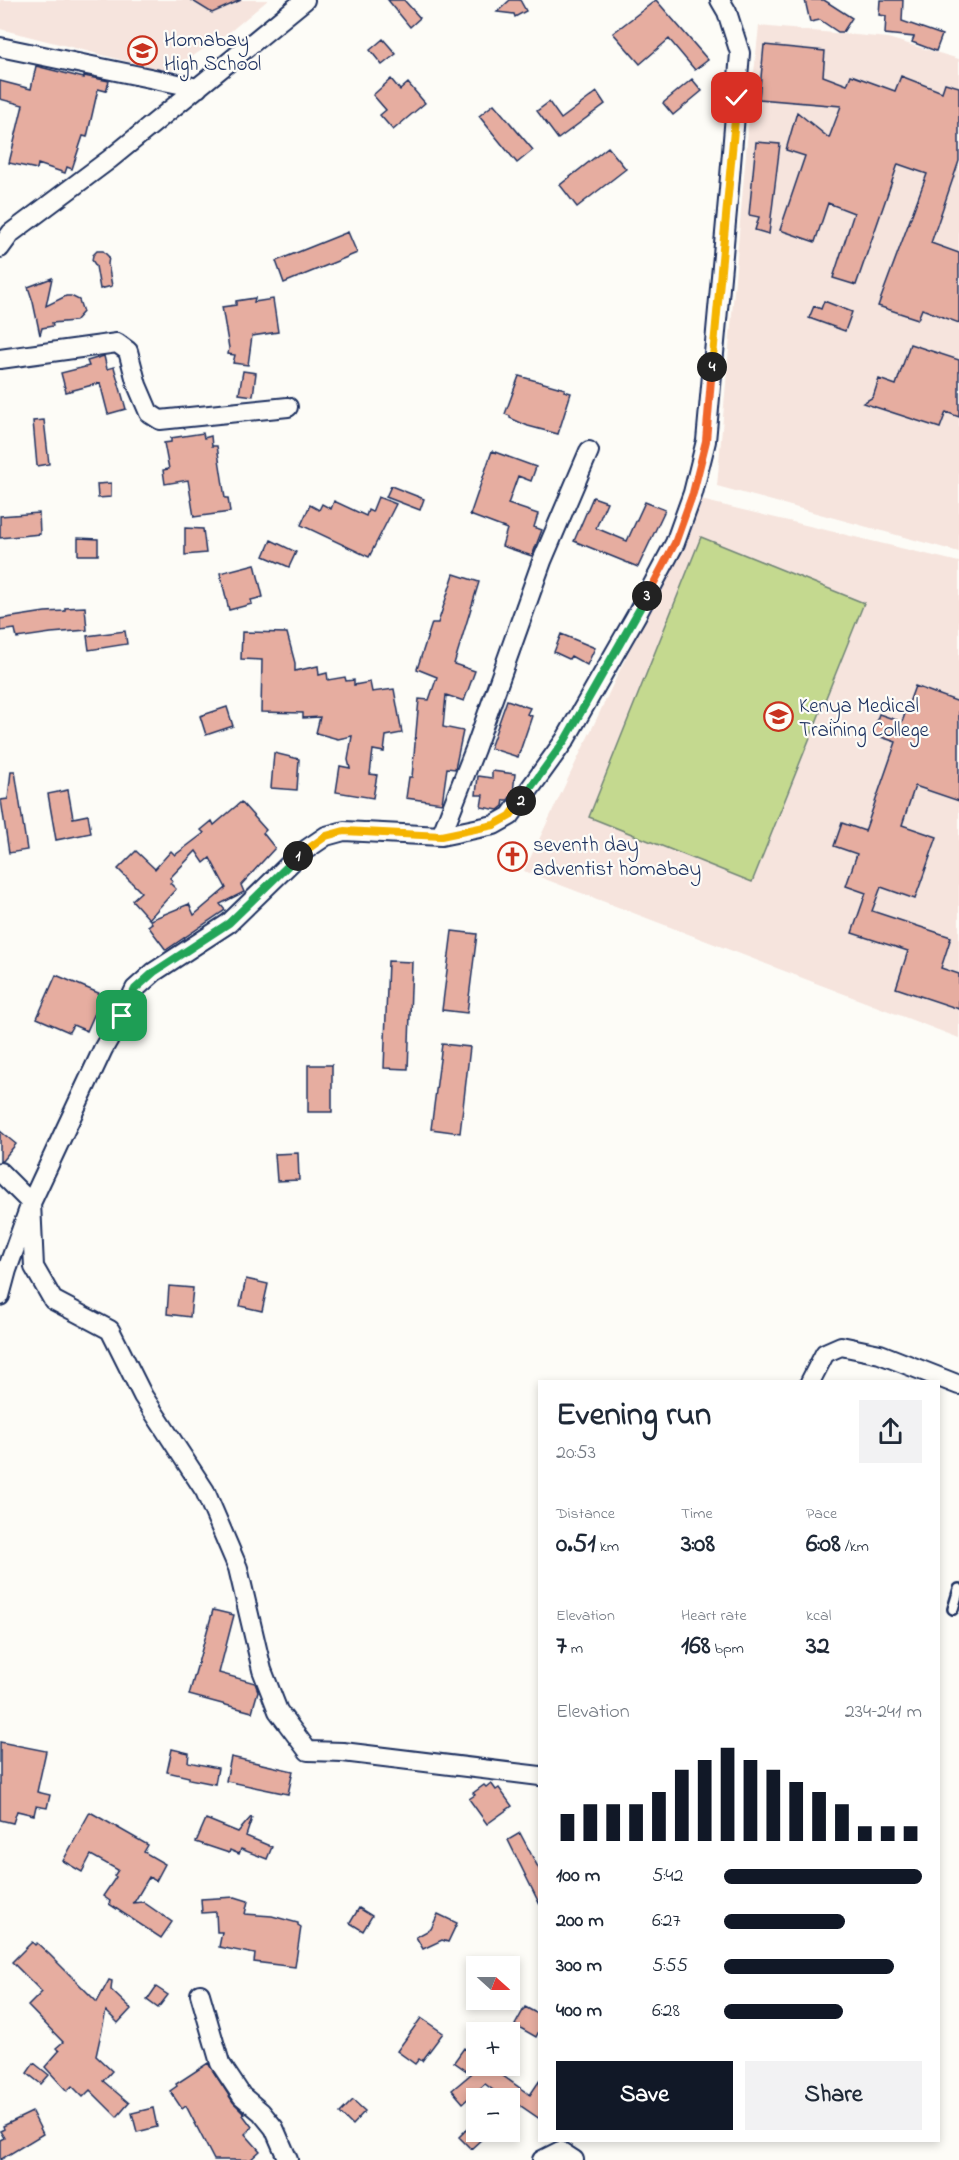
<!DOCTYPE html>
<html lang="en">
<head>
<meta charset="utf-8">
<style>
	body { margin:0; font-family:"Indie Flower",sans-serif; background:#f2f2f3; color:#1f2937; height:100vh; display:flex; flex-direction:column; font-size:22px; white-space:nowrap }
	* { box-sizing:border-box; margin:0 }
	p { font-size:20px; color:#747a83 }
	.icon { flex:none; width:33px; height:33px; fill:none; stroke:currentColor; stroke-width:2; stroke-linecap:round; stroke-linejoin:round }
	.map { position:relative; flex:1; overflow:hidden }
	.sheet { position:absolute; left:538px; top:1380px; width:402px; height:762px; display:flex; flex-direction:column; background:#fff; border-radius:0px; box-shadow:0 3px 9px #0003 }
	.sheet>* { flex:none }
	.needle { width:39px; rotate:111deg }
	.buttons { position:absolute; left:466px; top:1956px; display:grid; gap:12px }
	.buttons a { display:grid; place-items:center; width:54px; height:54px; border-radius:0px; background:#fff; box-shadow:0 3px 9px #0003; font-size:30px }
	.pin { position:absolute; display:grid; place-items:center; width:51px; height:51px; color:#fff; margin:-26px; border-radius:12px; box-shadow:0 3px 9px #0006 }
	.km { position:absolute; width:30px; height:30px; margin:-15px; border-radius:50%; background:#222; color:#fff; font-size:16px; line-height:30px; text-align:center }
	.round { display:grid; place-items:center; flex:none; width:63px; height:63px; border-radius:0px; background:#f2f2f3 }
	.summary { display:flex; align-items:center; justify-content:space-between; height:102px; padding:0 18px }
	h1 { font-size:33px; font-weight:700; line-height:45px }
	.metrics { display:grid; grid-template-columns:repeat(3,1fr); gap:9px; height:102px; padding:6px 18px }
	.metrics div { display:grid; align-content:center }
	.metrics b { font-size:26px; font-weight:700 }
	.metrics small { font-size:16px; font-weight:400 }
	.metrics p { font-size:16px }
	.chart { height:168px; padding:12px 18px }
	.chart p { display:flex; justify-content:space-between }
	.chart svg { width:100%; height:108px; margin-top:6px; stroke:#111827; stroke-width:6 }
	.cta { display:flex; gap:12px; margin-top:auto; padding:12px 18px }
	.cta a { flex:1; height:69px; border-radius:0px; background:#111827; color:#fff; font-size:24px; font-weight:700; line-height:69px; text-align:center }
	.cta a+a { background:#f2f2f3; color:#1f2937 }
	ul { padding:0 18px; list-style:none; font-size:20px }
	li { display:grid; grid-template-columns:96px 72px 1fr; align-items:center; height:45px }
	li i { height:15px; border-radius:8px; background:#111827 }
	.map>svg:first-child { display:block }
</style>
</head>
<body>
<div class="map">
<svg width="959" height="2160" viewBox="0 0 959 2160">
	<rect width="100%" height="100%" fill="#fdfcf7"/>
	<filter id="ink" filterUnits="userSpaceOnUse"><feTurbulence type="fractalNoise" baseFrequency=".0167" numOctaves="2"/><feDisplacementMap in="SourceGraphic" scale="12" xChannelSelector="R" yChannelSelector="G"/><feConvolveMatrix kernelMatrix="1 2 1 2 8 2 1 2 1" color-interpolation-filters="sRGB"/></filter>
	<g filter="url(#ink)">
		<path fill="#f6e4dd" d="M0 0H268L232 30 169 72 0 29Z
			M759 26 888 38 959 59V552L717 486 749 119Z
			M701 500 959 562V1038L524 871Z"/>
		<path fill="#c4d98f" stroke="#708476" stroke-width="1.5" d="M701 537 864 603 752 882 589 817Z"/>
		<path fill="#e6ada0" stroke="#1b2f5e" stroke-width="1.5" d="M191 0H241L212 13Z
			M388 0H404L420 18 410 27Z
			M510 0H520L526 11 515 17 514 14 497 12Z
			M656 0 708 60 695 70 669 39 640 64 613 33Z
			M805 0H824L852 18 843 32H838L820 20 810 22Z
			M880 0H903L902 21 942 35 936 51 912 42 914 37 885 34 886 16 879 15Z
			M383 39 396 54 382 65 370 50Z
			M764 45 825 51 823 76 847 85 851 75 895 91 901 76 942 92 945 83 959 87V161L931 243 959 253V323L922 309 918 319 878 306 927 174 898 164 856 285 833 278 854 213 828 203 815 242 780 230 805 156 786 150 797 112 829 138 841 106 759 99Z
			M36 66 84 78V76L109 81 106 91 98 89 87 137 83 136 72 169 67 167 65 173 38 164 37 169 9 163 23 105 0 99V81L31 89Z
			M391 79 400 90 408 83 425 103 393 130 380 115 386 110 373 95Z
			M692 79 702 91 673 115 663 103Z
			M597 92 605 104 558 139 537 111 549 102 561 119Z
			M494 104 533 150 517 163 479 116Z
			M756 142 780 144 769 234 755 230 759 217 749 215Z
			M608 147 626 169 577 207 560 185Z
			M348 232 357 253 284 283 276 261Z
			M97 251H103L109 257 108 264 112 286 100 289 96 266 92 260 93 255Z
			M52 278 46 306 66 296H71L79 300 83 312 75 321 52 323 53 326 42 328 40 335 33 302 28 287Z
			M255 298 254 302 273 299 278 332 252 336 248 365 233 363 235 355 228 354 229 348 222 307 236 305V301Z
			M824 301 852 312 845 331 809 318 814 306 821 309Z
			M910 344 959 360V417L946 412 940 428 863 403 873 397 879 379 896 385Z
			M104 356 107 369 114 367 126 409 108 414 100 383 66 392 61 373 89 366 87 361Z
			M243 371 256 373 253 396 239 394Z
			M519 376 565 389 564 391 571 393 558 434 528 426 510 418V416L505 414Z
			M44 420 49 464 37 466 33 421Z
			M203 433 204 438 211 436 212 446H217L225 498H228L230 512 194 517 188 480 165 484 163 470 169 469 164 443 171 442V438Z
			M492 451 536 467 531 481 518 476 508 504 538 514 534 527 542 530 532 556 502 546 507 529 470 515Z
			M111 483V497L98 498 97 484Z
			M391 486 424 499 420 510 386 497Z
			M378 497 396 504 369 557 301 525 310 505 319 510 322 504 331 509 334 501 366 516 368 510 372 512Z
			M593 497 607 502 596 528 627 541 645 502 665 510 638 567 574 541Z
			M39 513 40 534 0 538V516Z
			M185 528 203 529 206 553 185 555Z
			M78 538 98 539V555H78Z
			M271 540 296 552 289 567 264 556Z
			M255 564 263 597 251 600 252 604 229 610 220 573Z
			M454 574 479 582 454 664 475 671 464 701 446 695 443 727 463 731 455 769 447 768 442 803 406 798 409 777H412L419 699 429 700 437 677 417 669 432 623H438Z
			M85 607 87 630 51 633 17 638 15 629 0 631V619L45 612 65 611V608Z
			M125 631 127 644 89 650 87 636Z
			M242 632 287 633 295 663V671L318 666 319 675 327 673 328 680 345 677 346 681 354 680V685L370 682 372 692 394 689 402 733 386 736 384 752 373 750 370 774 377 775 373 798 336 792 340 766 350 768 348 760 352 736 338 739 316 733 320 717 303 718V713L261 712 262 660 241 659Z
			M561 634 595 648 587 665 571 656 569 659 554 652Z
			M915 686 959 702V801L915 786 902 825 937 837 915 899 881 887 872 911 951 937 941 968 959 974V1009L896 988 908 951 852 933 866 893 846 886 857 854 834 846 842 823 865 831 896 742 872 734 879 714 902 722Z
			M507 700 530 708 527 714 532 716 518 757 490 748Z
			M227 707 233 726 206 735 200 716Z
			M274 753 299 759 297 790 271 788Z
			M11 771H15L27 850 9 853 1 800 8 799Z
			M492 771 515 774 513 793 508 800H504L503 806 498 810 481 807 483 795H476L478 776 492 778Z
			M68 790 73 818 88 815 91 833 56 840 48 794Z
			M241 802 266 830 263 833 275 848 241 885 244 892 220 904 225 910 166 950 148 926 152 923 150 920 189 904 194 915 226 888 210 858 204 863 196 851 170 878 173 881 170 883 176 889 149 919 132 900 141 892 118 869 136 851 155 869 171 851 175 855 204 833 201 830 212 821 214 825Z
			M452 931 477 934 467 1013 442 1010Z
			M388 961 412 962 408 1069 384 1068Z
			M56 975 103 995 87 1031 73 1025 69 1032 37 1018Z
			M442 1044 470 1047 460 1133 431 1129Z
			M308 1065H332V1112H308Z
			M0 1131 16 1144 2 1161H0Z
			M298 1153 299 1180 277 1181 275 1154Z
			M246 1279 268 1284 262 1311 240 1306Z
			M169 1286 193 1288 190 1317 167 1314Z
			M213 1610 234 1615 219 1673 255 1683 258 1691 252 1712 189 1695Z
			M0 1742 46 1751 37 1792 50 1795 47 1808 36 1806 34 1815 17 1811 13 1823 0 1820Z
			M172 1749 189 1753 188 1762 218 1768 215 1784 189 1779V1777L167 1772Z
			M231 1757 293 1771 288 1794 226 1781Z
			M491 1783 496 1790 499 1788 512 1806 487 1824 469 1799 475 1795 473 1793 484 1785 486 1787Z
			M90 1812 148 1845 144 1852 165 1864 156 1881 149 1877 135 1901 132 1903 143 1902 172 1922 161 1938 109 1904 110 1901 103 1896 116 1877 114 1876 118 1870 91 1855 82 1872 63 1861Z
			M251 1817 252 1818 246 1836 272 1847 267 1859 241 1849 239 1854 230 1850 229 1853 196 1842 206 1819 238 1832Z
			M520 1833 540 1871V1905L508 1840Z
			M235 1897 248 1901 245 1914 272 1916 298 1923V1925L301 1927 295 1967 254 1962 255 1954 219 1947 222 1932H217L216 1912 202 1913 201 1899Z
			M359 1908 372 1916 363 1931 350 1923Z
			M438 1914 457 1923 448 1942 442 1940 423 1949 416 1937 431 1929Z
			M32 1942 35 1945 37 1943 49 1954 97 2002 109 1980 112 1981 111 1990 131 2009 118 2023 106 2011 96 2056 112 2071 103 2081 129 2103 117 2117 90 2090 83 2097 72 2086 67 2091 45 2067 59 2051 56 2048 63 2042 28 2006 42 1992 12 1962Z
			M156 1987 168 1995 158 2008 147 2000Z
			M525 2007 540 2015V2029L536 2037 515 2025Z
			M421 2018 443 2033 422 2061 419 2059 415 2064 397 2051Z
			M464 2048 477 2058V2066H489L530 2095 540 2080V2119L499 2091 497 2093 485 2084 463 2103 452 2090 471 2074 454 2062Z
			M34 2063 49 2075 41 2084 27 2073Z
			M208 2063 233 2102 245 2114 243 2115 252 2127 245 2134 260 2151 250 2160H214L186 2106 182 2109 170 2091 177 2086 176 2084Z
			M353 2100 365 2111 352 2125 340 2113Z
			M153 2108 157 2127 137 2132 132 2113Z
			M32 2112 43 2134 0 2160V2140L4 2138 0 2131 4 2129 3 2126Z
			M471 2125 483 2138 471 2149 459 2137Z"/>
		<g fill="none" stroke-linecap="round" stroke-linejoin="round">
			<defs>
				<path id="service" d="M953 1609 959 1589"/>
				<path id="minor" d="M0 47 198 88
					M0 248 11 233 110 159 305 0
					M0 359 117 343 128 351 137 385 149 413 160 420 288 407
					M441 836 475 749 542 561 589 451
					M0 1172 31 1203 7 1270 0 1296
					M810 1382 825 1353 841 1346 880 1354 959 1385
					M540 1776 343 1752 308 1751 278 1711 262 1670 238 1568 205 1491 143 1396 110 1330 53 1300 34 1267 31 1203 103 1049 122 1016 135 989 154 972 229 923 301 853 326 836 344 831 441 836 494 825 510 816 565 740 636 616 675 543 693 493 706 441 729 189 740 53 727 12 720 0
					M200 1994 220 2063 242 2096 261 2112 274 2128 288 2160
					M542 2160 560 2151 574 2160"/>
			</defs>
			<use href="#service" stroke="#1b2f5e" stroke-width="14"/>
			<use href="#minor" stroke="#1b2f5e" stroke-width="22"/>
			<use href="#service" stroke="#fdfcf7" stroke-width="9"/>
			<use href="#minor" stroke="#fdfcf7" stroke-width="18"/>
		</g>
	</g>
	<g fill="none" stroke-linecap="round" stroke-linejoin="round" filter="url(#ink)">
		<defs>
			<path id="split-1" d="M122 1016 135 989 154 972 229 923 298 856"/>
			<path id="split-2" d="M298 856 326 836 344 831 441 836 494 825 510 816 521 801"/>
			<path id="split-3" d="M521 801 565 740 647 596"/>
			<path id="split-4" d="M647 596 675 543 693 493 706 441 712 367"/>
			<path id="split-5" d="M712 367 737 98"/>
		</defs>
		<use href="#split-1" stroke="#fff" stroke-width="12"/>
		<use href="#split-2" stroke="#fff" stroke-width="12"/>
		<use href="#split-3" stroke="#fff" stroke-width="12"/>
		<use href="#split-4" stroke="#fff" stroke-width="12"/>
		<use href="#split-5" stroke="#fff" stroke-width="12"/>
		<use href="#split-1" stroke="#22a559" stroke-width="8"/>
		<use href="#split-2" stroke="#f5b400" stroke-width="8"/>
		<use href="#split-3" stroke="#22a559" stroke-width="8"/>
		<use href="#split-4" stroke="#f0652b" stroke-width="8"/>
		<use href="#split-5" stroke="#f5b400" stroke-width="8"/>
	</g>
	<defs>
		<symbol id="school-ring" viewBox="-11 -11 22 22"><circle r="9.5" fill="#fdfcf7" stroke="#c8321e" stroke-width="1.5"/><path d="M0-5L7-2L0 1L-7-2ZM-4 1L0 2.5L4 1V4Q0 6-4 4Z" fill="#c8321e"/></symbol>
		<symbol id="university-ring" viewBox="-11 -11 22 22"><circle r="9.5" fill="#fdfcf7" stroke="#c8321e" stroke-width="1.5"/><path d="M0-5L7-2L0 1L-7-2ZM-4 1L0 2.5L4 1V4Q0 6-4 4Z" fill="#c8321e"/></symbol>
		<symbol id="church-ring" viewBox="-11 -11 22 22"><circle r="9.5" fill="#fdfcf7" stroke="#c8321e" stroke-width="1.5"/><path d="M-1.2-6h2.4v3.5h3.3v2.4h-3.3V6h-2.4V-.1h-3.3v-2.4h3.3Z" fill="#c8321e"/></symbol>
	</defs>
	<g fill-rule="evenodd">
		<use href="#school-ring" x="126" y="34" width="33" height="33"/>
		<use href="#university-ring" x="762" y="700" width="33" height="33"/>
		<use href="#church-ring" x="496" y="840" width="33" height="33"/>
	</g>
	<g text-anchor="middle" stroke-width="4.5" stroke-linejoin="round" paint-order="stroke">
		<g font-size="21" fill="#1b2f5e" stroke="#fdfcf7" text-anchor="start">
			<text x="164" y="46">Homabay<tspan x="164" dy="24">High School</tspan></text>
			<text x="799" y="712">Kenya Medical<tspan x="799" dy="24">Training College</tspan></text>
			<text x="533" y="851">seventh day<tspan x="533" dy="24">adventist homabay</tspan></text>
		</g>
	</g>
</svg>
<div class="buttons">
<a><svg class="needle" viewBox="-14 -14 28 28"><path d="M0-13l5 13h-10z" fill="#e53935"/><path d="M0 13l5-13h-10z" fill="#747a83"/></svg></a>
<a>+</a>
<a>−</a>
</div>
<div class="pin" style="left:122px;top:1016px;background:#1e9e55"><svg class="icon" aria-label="arrive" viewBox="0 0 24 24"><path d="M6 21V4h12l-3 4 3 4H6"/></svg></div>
<div class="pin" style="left:737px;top:98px;background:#d93025"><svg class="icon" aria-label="check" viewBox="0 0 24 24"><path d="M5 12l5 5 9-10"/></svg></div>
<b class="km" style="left:298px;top:856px">1</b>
<b class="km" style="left:521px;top:801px">2</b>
<b class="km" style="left:647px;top:596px">3</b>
<b class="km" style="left:712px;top:367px">4</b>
<section class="sheet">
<div class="summary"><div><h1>Evening run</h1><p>20:53</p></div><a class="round"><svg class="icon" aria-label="share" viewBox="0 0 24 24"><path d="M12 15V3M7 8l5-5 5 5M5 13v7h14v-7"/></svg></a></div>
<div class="metrics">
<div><p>Distance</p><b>0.51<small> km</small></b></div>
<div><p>Time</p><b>3:08</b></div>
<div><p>Pace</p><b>6:08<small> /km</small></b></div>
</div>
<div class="metrics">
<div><p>Elevation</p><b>7<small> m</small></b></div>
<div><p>Heart rate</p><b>168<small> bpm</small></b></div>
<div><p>kcal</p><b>32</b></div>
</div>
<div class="chart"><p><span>Elevation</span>234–241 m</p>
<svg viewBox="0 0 160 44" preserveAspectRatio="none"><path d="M5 44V33M15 44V29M25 44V29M35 44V29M45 44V24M55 44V15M65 44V11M75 44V6M85 44V11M95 44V15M105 44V20M115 44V24M125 44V29M135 44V38M145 44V38M155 44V38"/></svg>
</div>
<ul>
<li><b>100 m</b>5:42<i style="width:100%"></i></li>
<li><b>200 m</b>6:27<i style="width:61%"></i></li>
<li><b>300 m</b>5:55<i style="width:86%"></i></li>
<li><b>400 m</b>6:28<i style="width:60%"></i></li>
</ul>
<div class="cta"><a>Save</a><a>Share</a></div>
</section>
</div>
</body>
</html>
